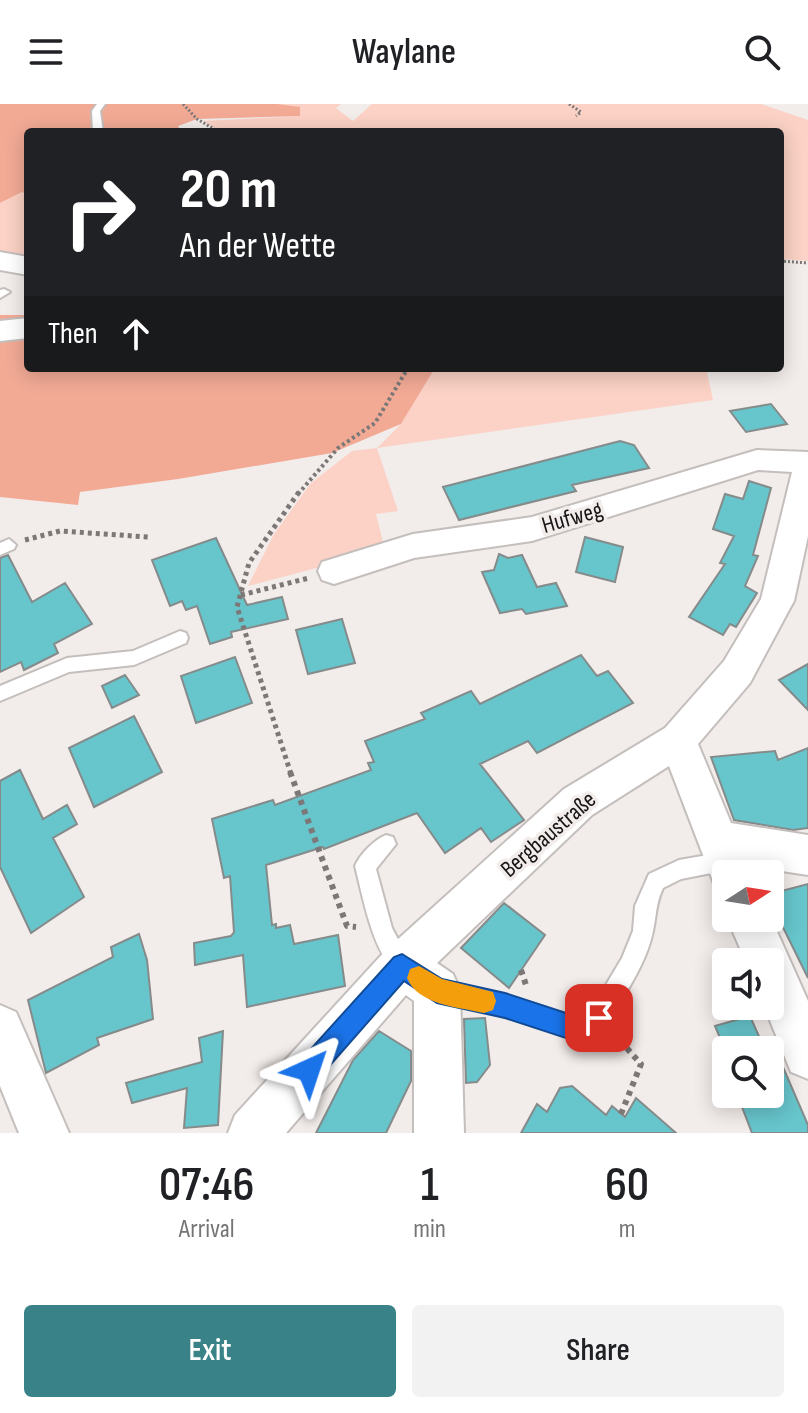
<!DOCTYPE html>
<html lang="en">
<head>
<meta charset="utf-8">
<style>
  :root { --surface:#fff; --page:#f2f2f2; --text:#202124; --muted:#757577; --accent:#398287 }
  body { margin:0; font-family:"Sofia Sans Condensed",sans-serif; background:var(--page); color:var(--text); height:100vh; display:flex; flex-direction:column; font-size:30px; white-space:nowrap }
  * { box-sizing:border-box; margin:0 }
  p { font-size:26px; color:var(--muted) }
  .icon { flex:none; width:44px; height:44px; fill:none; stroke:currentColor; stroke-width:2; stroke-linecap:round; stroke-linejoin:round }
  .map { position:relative; height:1029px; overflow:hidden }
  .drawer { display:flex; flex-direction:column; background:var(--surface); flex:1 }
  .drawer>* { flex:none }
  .top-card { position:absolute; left:24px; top:24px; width:760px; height:244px; border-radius:8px; box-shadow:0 4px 20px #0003; background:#202124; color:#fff; overflow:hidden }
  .needle { width:52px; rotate:78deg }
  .buttons { position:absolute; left:712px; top:756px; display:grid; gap:16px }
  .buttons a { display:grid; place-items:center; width:72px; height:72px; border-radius:8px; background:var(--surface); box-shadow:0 4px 20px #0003; font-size:40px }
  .pin { position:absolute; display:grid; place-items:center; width:68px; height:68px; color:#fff; margin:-34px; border-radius:16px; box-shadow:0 4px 12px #0006 }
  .me { position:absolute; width:88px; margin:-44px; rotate:42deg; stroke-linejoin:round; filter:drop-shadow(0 0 6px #0008) }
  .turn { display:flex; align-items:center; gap:28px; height:168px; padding:0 24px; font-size:36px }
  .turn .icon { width:104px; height:104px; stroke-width:2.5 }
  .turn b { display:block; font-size:56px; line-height:68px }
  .then { display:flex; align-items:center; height:76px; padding:0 24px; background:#0003; gap:16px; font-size:30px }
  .eta { display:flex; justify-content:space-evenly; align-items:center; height:136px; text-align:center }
  .eta b { font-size:48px; font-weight:600; line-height:56px }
  .action { display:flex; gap:16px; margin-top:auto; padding:16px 24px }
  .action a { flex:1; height:92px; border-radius:8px; background:var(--accent); color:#fff; font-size:32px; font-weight:600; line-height:92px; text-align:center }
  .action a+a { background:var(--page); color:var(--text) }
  header { display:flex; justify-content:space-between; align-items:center; height:104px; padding:0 24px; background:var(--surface); font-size:36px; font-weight:600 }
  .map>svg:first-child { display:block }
  .green { fill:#fbd2c5 }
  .forest { fill:#f2aa95 }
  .building { fill:#67c5cc; stroke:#858b8b; stroke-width:2 }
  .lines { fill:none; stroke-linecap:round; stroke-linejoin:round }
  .lane-casing { stroke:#c4bebc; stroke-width:4 }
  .street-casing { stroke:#c4bebc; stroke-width:4 }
  .secondary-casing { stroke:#c4bebc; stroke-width:4 }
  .path-far3 { stroke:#7c7877; stroke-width:3; stroke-dasharray:2 2; stroke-linecap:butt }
  .path-far2 { stroke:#7c7877; stroke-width:4; stroke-dasharray:3 3; stroke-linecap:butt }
  .path-far1 { stroke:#7c7877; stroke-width:5; stroke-dasharray:4 4; stroke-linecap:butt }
  .path { stroke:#7c7877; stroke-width:6; stroke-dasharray:5 5; stroke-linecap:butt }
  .lane { fill:#fff; fill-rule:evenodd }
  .street { fill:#fff; fill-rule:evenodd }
  .secondary { fill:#fff; fill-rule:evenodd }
  .route { fill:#1a73e8; stroke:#114b97; stroke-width:2 }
  .slow { fill:#f59e0b }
  .labels { text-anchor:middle; stroke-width:7; stroke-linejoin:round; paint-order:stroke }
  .street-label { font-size:24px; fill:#171515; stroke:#f2ecea }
</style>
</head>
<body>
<header><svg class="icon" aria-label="menu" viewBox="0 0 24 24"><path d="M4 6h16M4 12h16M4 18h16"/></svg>Waylane<svg class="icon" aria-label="search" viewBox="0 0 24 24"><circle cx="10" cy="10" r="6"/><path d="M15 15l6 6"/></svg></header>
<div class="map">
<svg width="808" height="1029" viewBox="0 0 808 1029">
  <rect width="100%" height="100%" fill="#f2ecea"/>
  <path class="green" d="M277 0H341L336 4 353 17 372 0H761L808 16V157L780 155V28H403L380 25 379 28H221L203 17 300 12 275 2Z
    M22 88 28 91V152L0 150V99Z
    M435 264H706L713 296 377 344 398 407 376 410 385 446 248 482 274 430 311 379 352 347 377 344 401 320Z"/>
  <path class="forest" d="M0 0H277L300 3V12L197 15 178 22 182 28H28V91L22 88 0 99Z
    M0 211H28V264H435L401 320 332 349 178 375 80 388 78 401 0 393Z"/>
  <path class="building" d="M771 300 787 320 746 328 730 307Z
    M620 337 634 341 649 364 572 381 576 387 459 416 443 383Z
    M749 377 771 384 753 451 758 452 745 482 757 489 736 523 730 520 723 531 689 513 725 460 720 459 734 432 713 425 725 390 743 395Z
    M585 433 623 443 615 478 576 468Z
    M216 434 247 501 282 493 288 515 231 528 232 533 210 540 197 502 186 506 182 497 170 502 152 456Z
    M499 450 508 454 522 451 537 483 556 479 567 502 526 510 522 505 500 509 482 468 494 466Z
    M8 451 32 498 65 479 92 520 54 540 58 549 24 566 21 558 0 568V454Z
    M342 515 355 559 308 570 296 526Z
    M581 551 597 572 608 567 633 599 537 649 528 637 480 660 524 716 491 738 481 724 445 749 417 709 324 745 323 743 266 761 272 821 276 820V824L290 821 294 840 338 831 345 882 247 903 243 851 195 861 194 839 231 832 234 828 230 772 224 774 212 715 273 696 275 701 371 666 368 659 374 658 365 637 425 615 421 609 471 587 480 600Z
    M235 553 252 599 196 619 181 572Z
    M808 560V606L779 576Z
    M125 571 139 591 112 604 102 582Z
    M134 612 162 668 94 703 69 644Z
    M808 644V724L793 726 734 716 711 653 775 647 778 656Z
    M20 666 43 715 67 701 77 720 53 734 84 793 31 829 0 763V677Z
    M808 780V874L770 797V790Z
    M504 799 545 831 509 884 461 844Z
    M139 830 147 856 153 915 97 934 99 941 46 969 28 896 113 853 111 843Z
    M750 912 765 946H725L715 922Z
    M485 914 490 961 477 978 466 979 464 915Z
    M223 927 218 1021 184 1024 187 984 132 999 126 979 202 958 199 934Z
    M379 927 411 947V977L386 1029H316L353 956Z
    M770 933 808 1021V1029H752L737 990H770Z
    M572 982 606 1011 612 1002 625 1013 636 994 676 1029H521L537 1000 547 1008 560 984Z"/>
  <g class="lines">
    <defs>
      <path id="lane" d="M97 0H105L100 7 103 28H93L92 7Z
        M4 185 10 188 0 194V186Z
        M9 435 16 441 14 445 0 451V439Z
        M180 527 186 529 188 534 186 539 134 561 69 568 0 597V582L67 554 133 547Z
        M386 731 393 733 396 740 376 765 392 824 410 858 407 865 400 868C374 858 362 788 355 762 360 750 374 736 386 731Z
        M725 748 732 751 735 758 732 765 681 775 663 784C655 802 657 809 653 827 647 857 628 885 612 912L622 926 619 934 611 937 596 926 575 935 505 913 430 895 427 887 430 879 438 876 505 891 575 913 591 906 622 854 633 827 635 802 649 770 679 756Z"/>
      <path id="street" d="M757 346 808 348V432L794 497 789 506 750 579 698 640 731 719 808 731V771L749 762 752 770H726V789L716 785 669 662 592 711 437 859 453 870 460 886 464 1029H414V897L406 891 286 1029H228L235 1011 386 846 564 685 665 624 724 557 761 495 792 368 758 366 532 437 414 454 334 480 322 476 318 467 322 458 413 430 532 413Z
        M770 812 808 897V975L791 968 764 902H770V858H746L727 814Z
        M0 901 16 908 69 1029H19L0 982Z"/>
      <path id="secondary" d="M0 148 28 153V171L0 166Z
        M28 214V234L0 237V217Z"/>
    </defs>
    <use href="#lane" class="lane-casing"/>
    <use href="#street" class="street-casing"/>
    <use href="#secondary" class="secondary-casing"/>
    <path class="path-far3" d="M183 0 197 15 219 28
      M569 0 581 8 576 12
      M780 157 808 159"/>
    <path class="path-far2" d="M298 390 338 344 375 319 408 264"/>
    <path class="path-far1" d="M25 436 60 427 148 433
      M241 491 309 474
      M291 670 237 503 249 459 299 388"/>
    <path class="path" d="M290 668 347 822 356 823
      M521 866 527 884
      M621 1010 641 960 624 941"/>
    <use href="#lane" class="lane"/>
    <use href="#street" class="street"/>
    <use href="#secondary" class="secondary"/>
  </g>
  <path class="route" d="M402 850 442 875 505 889 575 912 599 901 608 905 612 914 608 922 575 937 505 914 437 899 404 877 318 975 309 979 300 975 296 966 300 957 394 853Z"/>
  <path class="slow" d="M419 862 442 875 493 888 496 897 493 906 484 909C458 903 418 901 407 874L410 865Z"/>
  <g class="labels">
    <g class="street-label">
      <text transform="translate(572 413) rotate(-16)" y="8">Hufweg</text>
      <text transform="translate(548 730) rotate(-41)" y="8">Bergbaustraße</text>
    </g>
  </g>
</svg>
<div class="buttons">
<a><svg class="needle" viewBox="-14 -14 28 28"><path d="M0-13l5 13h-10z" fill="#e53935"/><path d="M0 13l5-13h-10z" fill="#757577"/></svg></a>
<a><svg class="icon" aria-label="sound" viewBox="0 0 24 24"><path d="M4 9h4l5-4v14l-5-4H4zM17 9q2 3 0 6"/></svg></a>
<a><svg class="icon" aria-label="search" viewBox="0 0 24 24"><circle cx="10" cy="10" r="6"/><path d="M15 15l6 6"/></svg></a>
</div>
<div class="pin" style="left:599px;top:914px;background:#d93025"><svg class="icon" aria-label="arrive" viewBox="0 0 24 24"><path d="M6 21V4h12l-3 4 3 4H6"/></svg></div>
<svg class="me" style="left:309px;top:966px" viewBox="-20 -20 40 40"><path d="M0-17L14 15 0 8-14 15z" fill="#1a73e8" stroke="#fff" stroke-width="4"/></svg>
<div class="top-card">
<div class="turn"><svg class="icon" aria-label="right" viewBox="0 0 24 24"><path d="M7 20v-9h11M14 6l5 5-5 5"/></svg><div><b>20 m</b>An der Wette</div></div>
<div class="then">Then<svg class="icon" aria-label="ahead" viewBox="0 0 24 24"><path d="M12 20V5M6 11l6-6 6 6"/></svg></div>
</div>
</div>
<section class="drawer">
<div class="eta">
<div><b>07:46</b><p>Arrival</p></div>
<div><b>1</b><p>min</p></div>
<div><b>60</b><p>m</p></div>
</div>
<div class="action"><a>Exit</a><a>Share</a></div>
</section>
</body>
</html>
